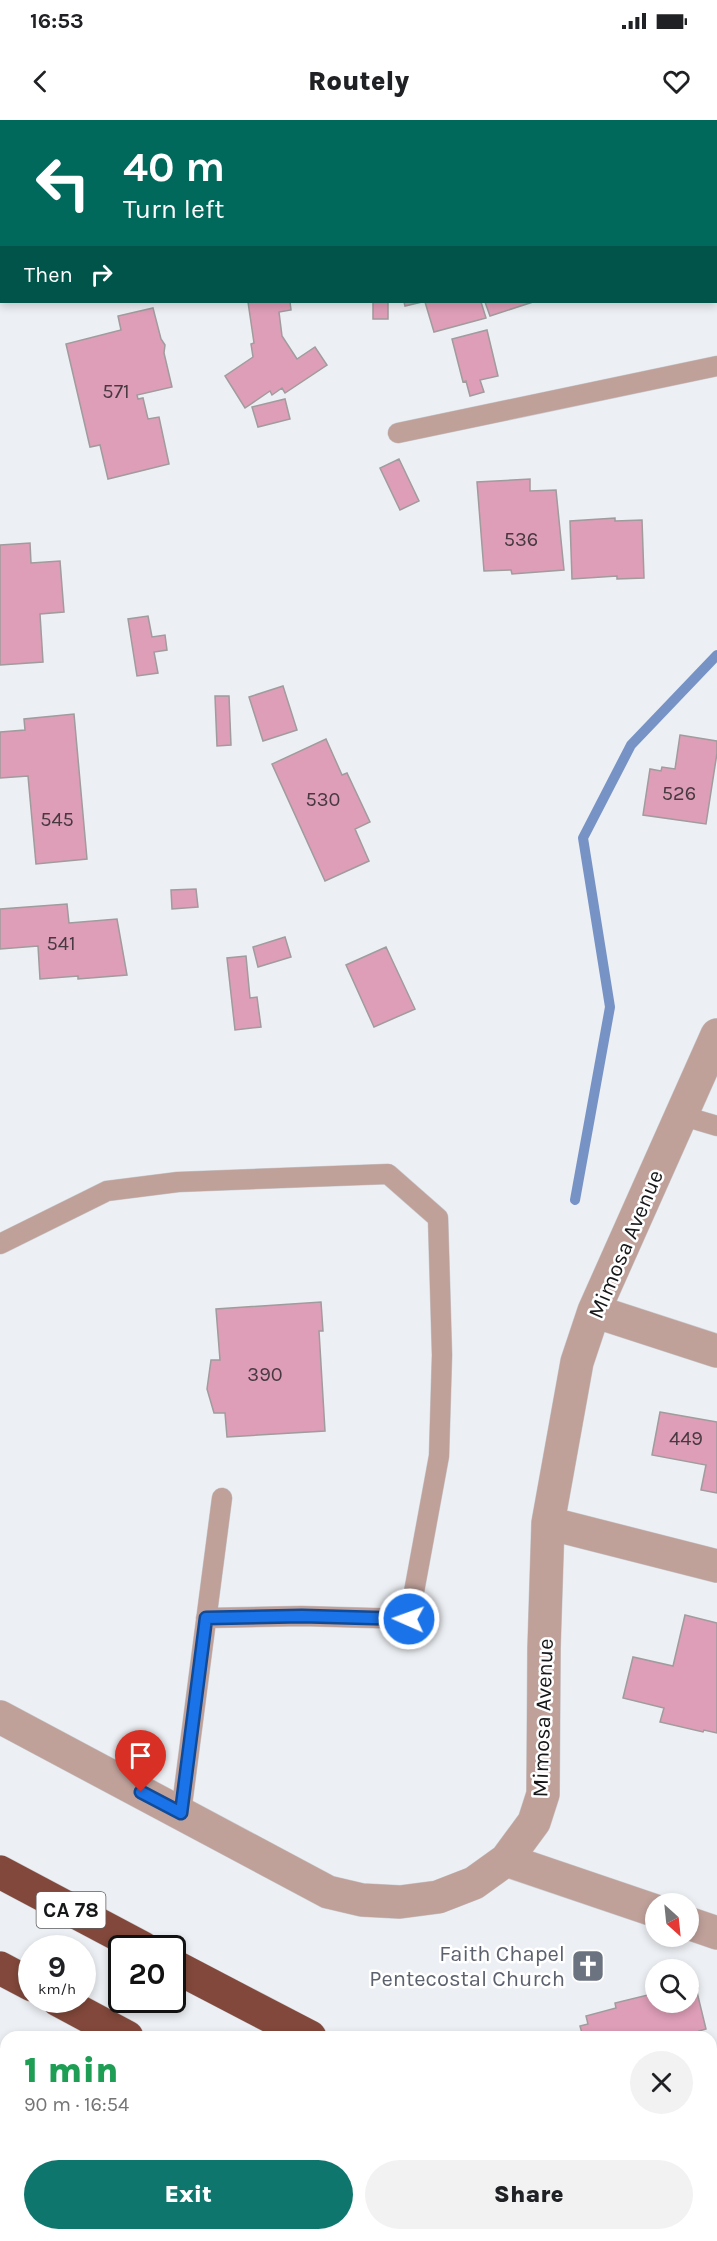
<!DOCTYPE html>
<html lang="en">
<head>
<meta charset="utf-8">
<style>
  :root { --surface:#fff; --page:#f2f2f2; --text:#202124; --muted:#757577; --accent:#0f766e }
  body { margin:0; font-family:Karla,sans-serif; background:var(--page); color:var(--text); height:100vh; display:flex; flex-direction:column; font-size:22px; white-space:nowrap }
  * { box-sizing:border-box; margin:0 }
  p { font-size:20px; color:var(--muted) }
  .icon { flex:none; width:33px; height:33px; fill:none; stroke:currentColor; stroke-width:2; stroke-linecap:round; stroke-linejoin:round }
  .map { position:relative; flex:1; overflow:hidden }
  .side { position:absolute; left:0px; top:1911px; width:717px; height:210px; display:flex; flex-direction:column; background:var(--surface); border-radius:18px 18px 0 0; box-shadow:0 3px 9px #0003 }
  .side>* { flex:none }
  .banner { position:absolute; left:0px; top:0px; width:717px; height:183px; box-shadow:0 3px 9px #0003; background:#00695c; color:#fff; overflow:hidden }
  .needle { width:39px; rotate:153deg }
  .tools { position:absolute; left:645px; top:1773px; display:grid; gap:12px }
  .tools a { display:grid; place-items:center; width:54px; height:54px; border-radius:50%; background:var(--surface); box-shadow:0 3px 9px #0003; font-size:30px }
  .speed { position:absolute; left:18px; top:1815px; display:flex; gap:12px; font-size:30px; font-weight:700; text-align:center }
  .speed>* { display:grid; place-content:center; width:78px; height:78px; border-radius:50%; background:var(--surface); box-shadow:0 3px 9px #0003; line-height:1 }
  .speed small { font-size:15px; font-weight:400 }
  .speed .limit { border:3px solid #111; border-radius:9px; background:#fff; color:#111 }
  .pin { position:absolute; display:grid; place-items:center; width:51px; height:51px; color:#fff; margin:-62px -26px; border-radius:50% 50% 50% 0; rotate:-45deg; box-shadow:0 0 6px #0007 }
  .pin .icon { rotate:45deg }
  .me { position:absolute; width:66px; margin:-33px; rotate:272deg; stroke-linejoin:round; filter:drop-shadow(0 0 4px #0008) }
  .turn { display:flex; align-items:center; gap:21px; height:126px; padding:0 24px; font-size:27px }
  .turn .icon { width:78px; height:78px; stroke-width:2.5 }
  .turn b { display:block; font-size:42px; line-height:51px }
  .then { display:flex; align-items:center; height:57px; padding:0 24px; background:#0003; gap:12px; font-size:22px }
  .round { display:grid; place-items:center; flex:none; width:63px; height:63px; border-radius:32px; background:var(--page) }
  .head { display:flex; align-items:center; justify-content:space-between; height:102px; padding:0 24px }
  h1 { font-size:36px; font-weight:800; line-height:45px; color:#1e9e55 }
  .action { display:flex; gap:12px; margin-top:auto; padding:12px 24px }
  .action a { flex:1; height:69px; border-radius:36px; background:var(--accent); color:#fff; font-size:24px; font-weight:800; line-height:69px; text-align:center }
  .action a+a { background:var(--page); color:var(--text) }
  .status { display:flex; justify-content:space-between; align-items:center; height:42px; padding:0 30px; background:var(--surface); direction:ltr }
  .status svg { height:16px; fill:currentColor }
  header { display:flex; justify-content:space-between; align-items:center; height:78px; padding:0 24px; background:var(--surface); font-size:27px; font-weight:800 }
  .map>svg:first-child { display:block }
  .built { fill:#dde4ee }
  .green { fill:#b8c89d }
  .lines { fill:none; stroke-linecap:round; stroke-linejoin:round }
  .stream { stroke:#7793c6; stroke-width:10 }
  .building { fill:#de9eb7; stroke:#a09b9c; stroke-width:1.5 }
  .service-casing { stroke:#caccd0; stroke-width:21 }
  .minor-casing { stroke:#caccd0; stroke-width:34 }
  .motorway-casing { stroke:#caccd0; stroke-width:34 }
  .service { stroke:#bfa19a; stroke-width:20 }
  .minor { stroke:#bfa19a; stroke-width:33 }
  .motorway { stroke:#82483b; stroke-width:33 }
  .route-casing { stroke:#114b97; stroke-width:15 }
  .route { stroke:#1a73e8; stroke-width:10 }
  .labels { text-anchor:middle; stroke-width:5; stroke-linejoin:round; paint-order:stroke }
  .number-label { font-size:20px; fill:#483940 }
  .shield { fill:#fff; stroke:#5c5d5d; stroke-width:1.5 }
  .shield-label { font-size:21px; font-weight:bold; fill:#161718 }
  .street-label { font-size:22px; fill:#161718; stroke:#fff }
  .worship-label { font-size:22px; fill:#5b616d; stroke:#fff; text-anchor:end }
</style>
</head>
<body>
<div class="status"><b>16:53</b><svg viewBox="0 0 49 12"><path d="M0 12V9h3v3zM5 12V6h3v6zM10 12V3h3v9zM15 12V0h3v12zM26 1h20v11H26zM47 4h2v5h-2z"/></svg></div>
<header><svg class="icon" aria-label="back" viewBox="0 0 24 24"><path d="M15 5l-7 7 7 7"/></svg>Routely<svg class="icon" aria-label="heart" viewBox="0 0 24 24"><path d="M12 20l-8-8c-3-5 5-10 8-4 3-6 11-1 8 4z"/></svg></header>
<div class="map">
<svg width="717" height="2121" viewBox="0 0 717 2121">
  <rect width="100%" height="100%" fill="#eceff3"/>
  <path class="built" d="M0 0H479L2 2 0 105Z"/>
  <path class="green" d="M479 0H717V95L716 2 464 1Z"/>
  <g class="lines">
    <path class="stream" d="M575 1080 610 887 583 718 631 625 717 535"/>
  </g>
  <path class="building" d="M248 182H290L291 190 279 192 282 216 297 239 315 227 327 245 285 273 282 268 272 275 270 271 245 288 225 256 253 237 251 224 254 223Z
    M373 182H388V199H373Z
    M404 182H422L405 186Z
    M425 182H481L486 198 434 212Z
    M485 182H533L490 196Z
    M153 188 161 219 165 225 164 233 172 267 137 275 138 279 143 278 148 299 159 297 169 344 108 359 100 325 90 327 66 224 121 210 118 196Z
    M487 210 498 256 480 260 484 272 470 276 466 261 463 262 452 219Z
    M285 279 290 299 258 307 252 287Z
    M399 339 419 381 400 390 380 348Z
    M530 359V371L556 370 564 450 512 454 511 450 484 451 477 362Z
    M615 398V401L642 400 644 458 617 459V456L572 459 570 401Z
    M30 423 31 443 60 441 64 492 40 494 43 542 0 545V425Z
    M148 496 152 517 165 515 167 530 154 532 158 553 137 556 128 499Z
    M283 566 297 610 263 621 249 577Z
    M215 576H229L231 625 217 626Z
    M74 594 87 739 36 744 28 656 0 658V612L25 610 24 599Z
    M680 615 717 621V633L706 704 643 695 650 649 661 651 662 647 675 649Z
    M326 619 342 655 347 653 370 702 355 709 369 741 325 761 272 644Z
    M196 769 198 787 172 789 171 770Z
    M67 784 69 803 117 799 127 855 78 859V856L40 859 38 826 0 829V789Z
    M285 817 291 837 258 847 253 827Z
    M386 827 415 889 374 907 346 845Z
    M246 836 250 878 257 877 261 907 235 910 227 838Z
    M321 1182 323 1211H319L325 1311 227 1317 225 1293H214L207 1269 211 1240H220L216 1189Z
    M660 1292 717 1302V1373L701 1370 706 1345 652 1335Z
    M685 1495 717 1503V1613L704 1610 703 1612 660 1602 664 1588 623 1578 633 1537 673 1546Z
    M694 1854 698 1868H696L706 1909 699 1911 701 1917H583L580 1906 588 1904 586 1896 616 1888 615 1883 652 1874 650 1865 656 1864V1882H688V1855Z
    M0 2085 6 2089V2115H23L20 2121H16L0 2112Z"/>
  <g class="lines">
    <defs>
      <path id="service" d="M398 313 717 246
        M680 995 717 1006
        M0 1124 107 1071 178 1062 388 1054 438 1098 442 1235 439 1336 409 1499 301 1496 206 1498
        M181 1693 222 1378"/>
      <path id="minor" d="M594 1191 717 1231
        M548 1403 717 1446
        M0 1597 328 1772 362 1780 400 1782 438 1777 474 1763 506 1740 534 1702 543 1674 544 1528 548 1403 577 1242 594 1191 717 915
        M506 1740 656 1791
        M688 1803 717 1813
        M0 2008 6 2011
        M217 2115 229 2121"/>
      <path id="motorway" d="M0 1752 143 1828
        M172 1845 310 1917
        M0 1848 32 1865
        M58 1880 127 1917
        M490 2115 501 2121
        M684 2115 694 2121"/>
    </defs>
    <use href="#service" class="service-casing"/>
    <use href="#minor" class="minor-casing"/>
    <use href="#motorway" class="motorway-casing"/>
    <use href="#service" class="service"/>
    <use href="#minor" class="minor"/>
    <use href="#motorway" class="motorway"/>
  </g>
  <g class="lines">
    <defs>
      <path id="route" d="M141 1672 181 1693 206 1498 302 1496 409 1499"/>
    </defs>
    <use href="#route" class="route-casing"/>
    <use href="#route" class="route"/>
  </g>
  <defs>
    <symbol id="church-square" viewBox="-11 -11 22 22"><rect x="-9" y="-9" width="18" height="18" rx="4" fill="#6b7280" stroke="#fff"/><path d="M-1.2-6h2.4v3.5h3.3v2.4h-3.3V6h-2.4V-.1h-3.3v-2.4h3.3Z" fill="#fff"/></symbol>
  </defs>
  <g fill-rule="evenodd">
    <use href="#church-square" x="569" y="1827" width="38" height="38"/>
  </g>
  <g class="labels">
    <g class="number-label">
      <text x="116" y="278">571</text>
      <text x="521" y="426">536</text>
      <text x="679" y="680">526</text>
      <text x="323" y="686">530</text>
      <text x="57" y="706">545</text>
      <text x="61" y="830">541</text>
      <text x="265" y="1261">390</text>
      <text x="686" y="1325">449</text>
    </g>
    <rect class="shield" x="36.5" y="1772" width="69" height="36" rx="4.5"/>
    <g class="shield-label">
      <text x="71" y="1797">CA 78</text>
    </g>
    <g class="street-label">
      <text transform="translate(625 1124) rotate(-67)" y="8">Mimosa Avenue</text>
      <text transform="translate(542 1598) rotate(-88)" y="8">Mimosa Avenue</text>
    </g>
    <g class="worship-label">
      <text x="565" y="1841">Faith Chapel<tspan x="565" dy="25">Pentecostal Church</tspan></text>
    </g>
  </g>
</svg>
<div class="tools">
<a><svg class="needle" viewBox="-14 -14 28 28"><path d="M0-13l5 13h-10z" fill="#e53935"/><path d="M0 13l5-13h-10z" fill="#757577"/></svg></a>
<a><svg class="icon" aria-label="search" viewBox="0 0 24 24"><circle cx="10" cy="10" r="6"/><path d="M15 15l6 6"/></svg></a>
</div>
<div class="speed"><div>9<small>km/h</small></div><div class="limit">20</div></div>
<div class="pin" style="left:141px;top:1672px;background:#d93025"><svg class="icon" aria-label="arrive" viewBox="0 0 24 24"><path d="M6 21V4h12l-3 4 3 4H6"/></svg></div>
<svg class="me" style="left:409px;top:1499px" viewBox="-20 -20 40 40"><circle r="17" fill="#1a73e8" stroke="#fff" stroke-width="3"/><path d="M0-11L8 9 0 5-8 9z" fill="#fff"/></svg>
<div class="banner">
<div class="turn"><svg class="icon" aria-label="left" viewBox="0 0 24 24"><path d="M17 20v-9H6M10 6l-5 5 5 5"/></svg><div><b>40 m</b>Turn left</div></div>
<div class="then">Then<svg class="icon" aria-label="right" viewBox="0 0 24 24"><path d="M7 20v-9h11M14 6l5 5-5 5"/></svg></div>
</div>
<section class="side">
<div class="head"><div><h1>1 min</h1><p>90 m · 16:54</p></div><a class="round"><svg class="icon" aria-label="close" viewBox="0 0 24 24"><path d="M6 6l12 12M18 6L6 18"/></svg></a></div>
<div class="action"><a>Exit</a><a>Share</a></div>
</section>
</div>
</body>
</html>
